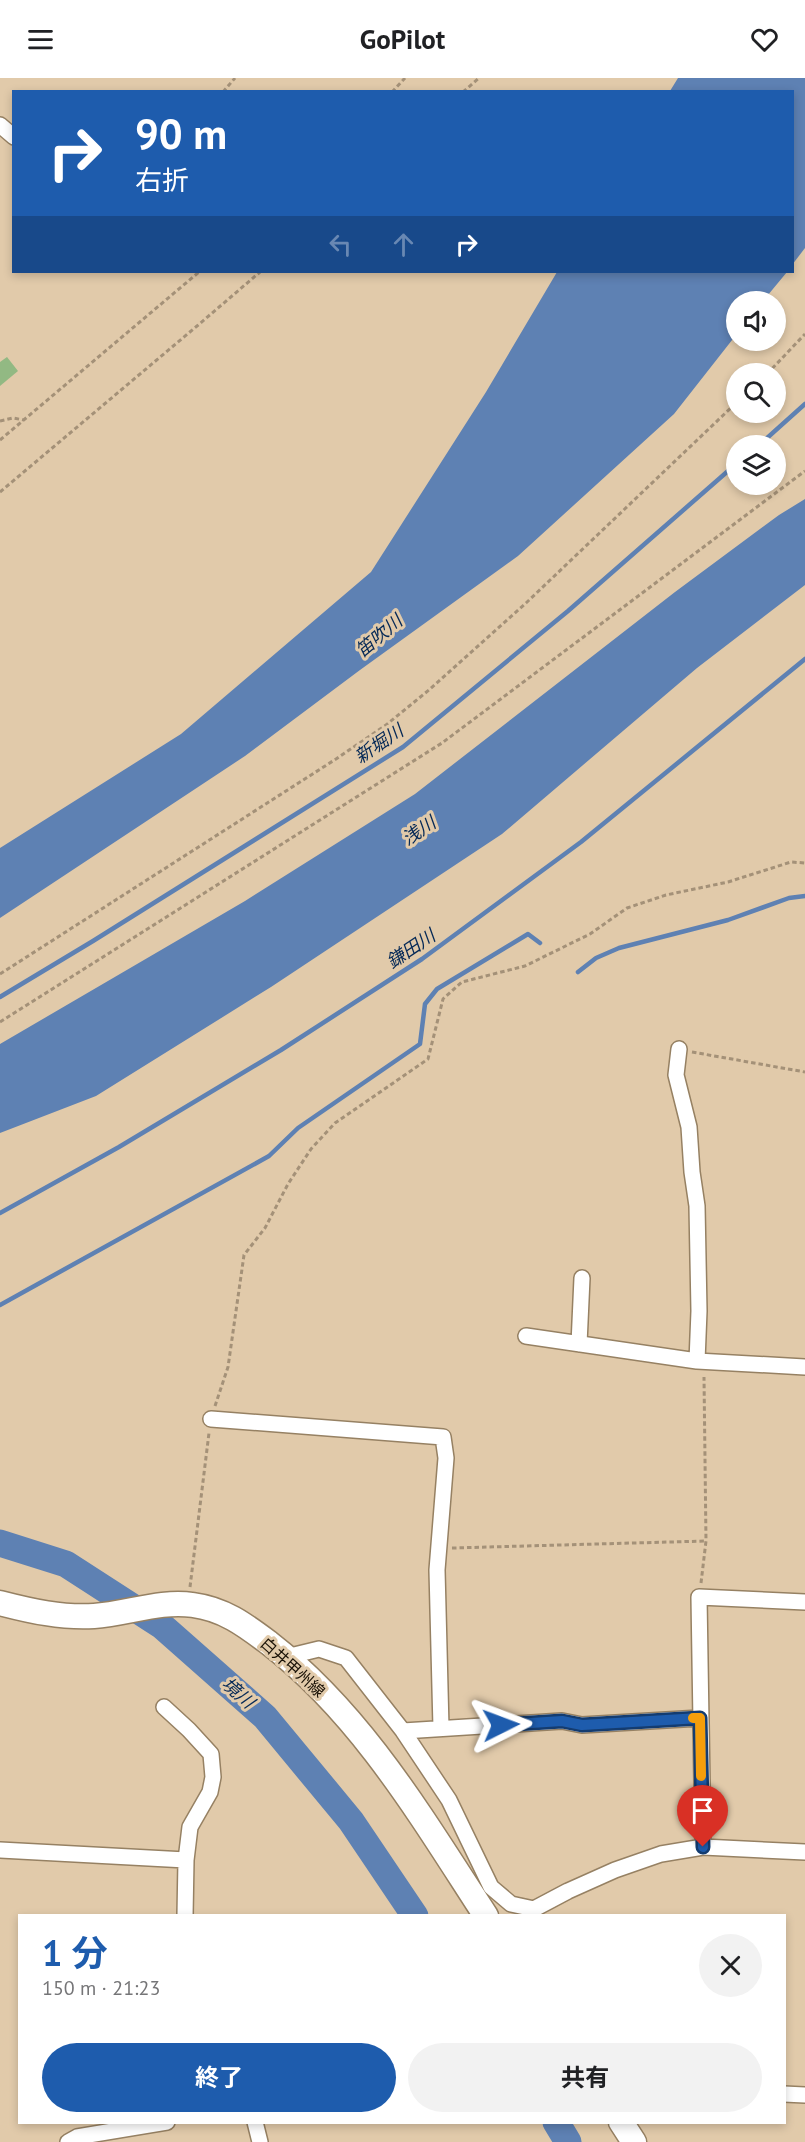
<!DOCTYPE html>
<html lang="ja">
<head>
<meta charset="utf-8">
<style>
  :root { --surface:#fff; --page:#f2f2f2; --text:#202124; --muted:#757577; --accent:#1e5cad }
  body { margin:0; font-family:"PT Sans","Noto Sans JP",sans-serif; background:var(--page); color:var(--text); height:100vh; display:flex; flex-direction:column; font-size:22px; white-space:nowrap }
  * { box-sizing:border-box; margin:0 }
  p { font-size:20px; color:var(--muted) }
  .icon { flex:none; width:33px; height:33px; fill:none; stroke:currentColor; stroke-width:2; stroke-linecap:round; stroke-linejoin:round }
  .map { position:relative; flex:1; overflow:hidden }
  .drawer { position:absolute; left:18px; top:1836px; width:768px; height:210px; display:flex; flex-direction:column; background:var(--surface); border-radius:0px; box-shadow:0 3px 9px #0003 }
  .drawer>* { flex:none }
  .top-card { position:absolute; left:12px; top:12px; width:782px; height:183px; border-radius:0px; box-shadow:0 3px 9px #0003; background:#1e5cad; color:#fff; overflow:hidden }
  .fabs { position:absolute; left:726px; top:213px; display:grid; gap:12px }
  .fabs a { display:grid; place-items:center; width:60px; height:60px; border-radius:50%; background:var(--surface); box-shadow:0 3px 9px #0003; font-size:30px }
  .pin { position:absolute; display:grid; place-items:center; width:51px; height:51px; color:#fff; margin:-62px -26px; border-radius:50% 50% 50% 0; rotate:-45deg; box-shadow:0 0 6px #0007 }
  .pin .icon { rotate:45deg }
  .me { position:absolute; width:66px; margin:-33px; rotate:87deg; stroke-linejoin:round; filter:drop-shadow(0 0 4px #0008) }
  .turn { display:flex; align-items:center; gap:21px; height:126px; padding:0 24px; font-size:27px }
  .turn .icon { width:78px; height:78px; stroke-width:2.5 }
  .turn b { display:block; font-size:42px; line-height:51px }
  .lanes { display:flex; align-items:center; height:57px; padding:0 24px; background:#0003; justify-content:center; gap:30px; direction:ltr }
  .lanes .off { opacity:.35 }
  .round { display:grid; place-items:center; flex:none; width:63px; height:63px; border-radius:32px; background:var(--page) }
  .summary { display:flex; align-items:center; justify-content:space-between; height:102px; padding:0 24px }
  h1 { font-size:36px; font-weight:700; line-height:45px; color:var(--accent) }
  .cta { display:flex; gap:12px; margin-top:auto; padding:12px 24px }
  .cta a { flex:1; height:69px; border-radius:36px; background:var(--accent); color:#fff; font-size:24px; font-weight:700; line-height:69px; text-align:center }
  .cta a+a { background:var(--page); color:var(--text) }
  header { display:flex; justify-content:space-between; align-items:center; height:78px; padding:0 24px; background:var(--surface); font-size:27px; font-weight:700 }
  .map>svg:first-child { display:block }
  .water { fill:#5e81b3 }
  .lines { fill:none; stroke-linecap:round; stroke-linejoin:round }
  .stream { stroke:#5e81b3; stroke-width:4.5 }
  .river { stroke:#5e81b3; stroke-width:27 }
  .building { fill:#92b983 }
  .street-casing { stroke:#968163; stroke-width:18 }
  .primary-casing { stroke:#968163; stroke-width:27 }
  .path { stroke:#a49178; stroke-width:3; stroke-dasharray:4.5 3; stroke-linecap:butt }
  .street { stroke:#fff; stroke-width:15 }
  .primary { stroke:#fff; stroke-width:24 }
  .route-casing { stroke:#143c70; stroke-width:15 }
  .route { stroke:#1e5cad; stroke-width:10 }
  .slow { stroke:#f59e0b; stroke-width:10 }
  .labels { text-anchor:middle; stroke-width:6; stroke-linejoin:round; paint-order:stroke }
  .street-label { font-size:16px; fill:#191106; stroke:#e1caaa }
  .water-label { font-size:18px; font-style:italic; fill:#042856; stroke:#e1caaa }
</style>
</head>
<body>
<header><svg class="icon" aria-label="menu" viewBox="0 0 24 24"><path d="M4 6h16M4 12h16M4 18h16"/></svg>GoPilot<svg class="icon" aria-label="heart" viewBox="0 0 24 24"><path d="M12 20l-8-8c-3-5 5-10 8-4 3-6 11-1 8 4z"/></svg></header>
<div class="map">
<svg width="805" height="2064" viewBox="0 0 805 2064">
  <rect width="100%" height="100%" fill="#e1caaa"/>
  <path class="water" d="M678 0H805V170L792 187V14L670 13Z
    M557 194H787L763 223 736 224V257L674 336 518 478 360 592 245 678 0 840V770L181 656 371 494 486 314Z
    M805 421V507L697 590 502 756 271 909 96 1018 0 1055V966L245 823 415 716 675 514 779 437Z"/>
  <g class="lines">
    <path class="stream" d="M758 368 805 326
      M578 894 596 880 619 870 728 842 789 820 805 818
      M0 919 93 863 403 669 568 533 736 386
      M0 1135 119 1069 281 972 422 881 581 764 805 581
      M0 1227 269 1078 298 1050 420 966 425 926 437 911 528 856 540 865"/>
    <path class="river" d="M0 1465 66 1486 162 1548 265 1639 351 1743 415 1838
      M556 2044 568 2064"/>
  </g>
  <path class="building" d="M7 279 18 293 0 308V284Z"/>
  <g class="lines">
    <defs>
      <path id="street" d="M0 47 14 59
        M679 971 676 997 689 1049 692 1094 697 1128 699 1233 697 1283
        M526 1258 697 1283 805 1289
        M579 1266 582 1200
        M211 1341 443 1359 446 1380 437 1492 441 1650
        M286 1579 319 1571 346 1580 403 1653 449 1722 491 1809 511 1826 534 1831 568 1813 615 1792 661 1776 703 1769 805 1774
        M164 1629 189 1652 211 1676 213 1699 210 1714 190 1749 186 1782 185 1838
        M403 1653 562 1643 582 1647 700 1640
        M703 1769 699 1519 805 1524
        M0 1772 186 1782
        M784 2016 805 2017
        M255 2044 260 2064
        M68 2064 77 2059 167 2044"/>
      <path id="primary" d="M0 1525C31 1533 62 1540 94 1538 127 1536 160 1522 193 1527 224 1531 245 1547 269 1565 362 1637 422 1740 486 1838
        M621 2044 634 2064"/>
    </defs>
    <use href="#street" class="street-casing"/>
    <use href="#primary" class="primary-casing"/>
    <path class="path" d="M223 14 235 0
      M392 14 405 0
      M463 14 479 0
      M767 296 805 256
      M0 343 13 340 24 342
      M0 362 199 194
      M0 414 197 248 260 194
      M0 896 336 681 386 647 429 612 526 525 736 325
      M0 944 442 665 805 393
      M692 974 805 994
      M215 1328 228 1289 244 1177 265 1150 288 1106 311 1071 335 1045 428 981 443 921 462 904 525 888 590 856 627 830 666 817 728 804 791 784 805 785
      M452 1470 706 1463
      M701 1505 706 1463 704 1299
      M190 1509 209 1355"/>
    <use href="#street" class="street"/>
    <use href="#primary" class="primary"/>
  </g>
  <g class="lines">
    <defs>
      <path id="route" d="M501 1647 562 1643 582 1647 700 1640 703 1769"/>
    </defs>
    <use href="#route" class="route-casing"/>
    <use href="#route" class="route"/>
    <path class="slow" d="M693 1640H700L701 1698"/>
  </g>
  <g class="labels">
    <g class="street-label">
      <text transform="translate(293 1589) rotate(42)" y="6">白井甲州線</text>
    </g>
    <g class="water-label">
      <text transform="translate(379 558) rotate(-40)" y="6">笛吹川</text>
      <text transform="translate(379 666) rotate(-34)" y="6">新堀川</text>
      <text transform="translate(419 753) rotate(-34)" y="6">浅川</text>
      <text transform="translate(411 871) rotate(-34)" y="6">鎌田川</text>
      <text transform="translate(238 1615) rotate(41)" y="6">境川</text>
    </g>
  </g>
</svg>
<div class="fabs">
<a><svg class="icon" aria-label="sound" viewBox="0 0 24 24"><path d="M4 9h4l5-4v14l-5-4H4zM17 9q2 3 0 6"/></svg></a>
<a><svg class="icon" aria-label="search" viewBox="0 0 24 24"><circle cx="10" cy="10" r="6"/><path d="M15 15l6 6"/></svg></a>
<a><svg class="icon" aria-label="layers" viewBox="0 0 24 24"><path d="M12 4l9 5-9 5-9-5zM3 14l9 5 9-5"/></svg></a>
</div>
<div class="pin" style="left:703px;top:1769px;background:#d93025"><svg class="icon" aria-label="arrive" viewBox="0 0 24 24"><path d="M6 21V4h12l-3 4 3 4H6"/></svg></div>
<svg class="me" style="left:501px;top:1647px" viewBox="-20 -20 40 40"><path d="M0-17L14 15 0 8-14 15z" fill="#1e5cad" stroke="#fff" stroke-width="4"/></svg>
<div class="top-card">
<div class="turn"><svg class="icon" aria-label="right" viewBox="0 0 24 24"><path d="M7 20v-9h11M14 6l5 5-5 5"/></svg><div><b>90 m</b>右折</div></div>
<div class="lanes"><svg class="icon off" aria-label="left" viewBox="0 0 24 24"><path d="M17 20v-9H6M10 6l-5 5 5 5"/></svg><svg class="icon off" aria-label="ahead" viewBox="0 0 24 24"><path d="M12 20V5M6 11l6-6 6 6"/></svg><svg class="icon" aria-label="right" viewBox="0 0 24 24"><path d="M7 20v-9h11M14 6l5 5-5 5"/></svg></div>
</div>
<section class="drawer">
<div class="summary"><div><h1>1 分</h1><p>150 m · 21:23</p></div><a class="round"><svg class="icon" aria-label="close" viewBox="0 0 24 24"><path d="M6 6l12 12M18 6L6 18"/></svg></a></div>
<div class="cta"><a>終了</a><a>共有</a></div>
</section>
</div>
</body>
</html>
